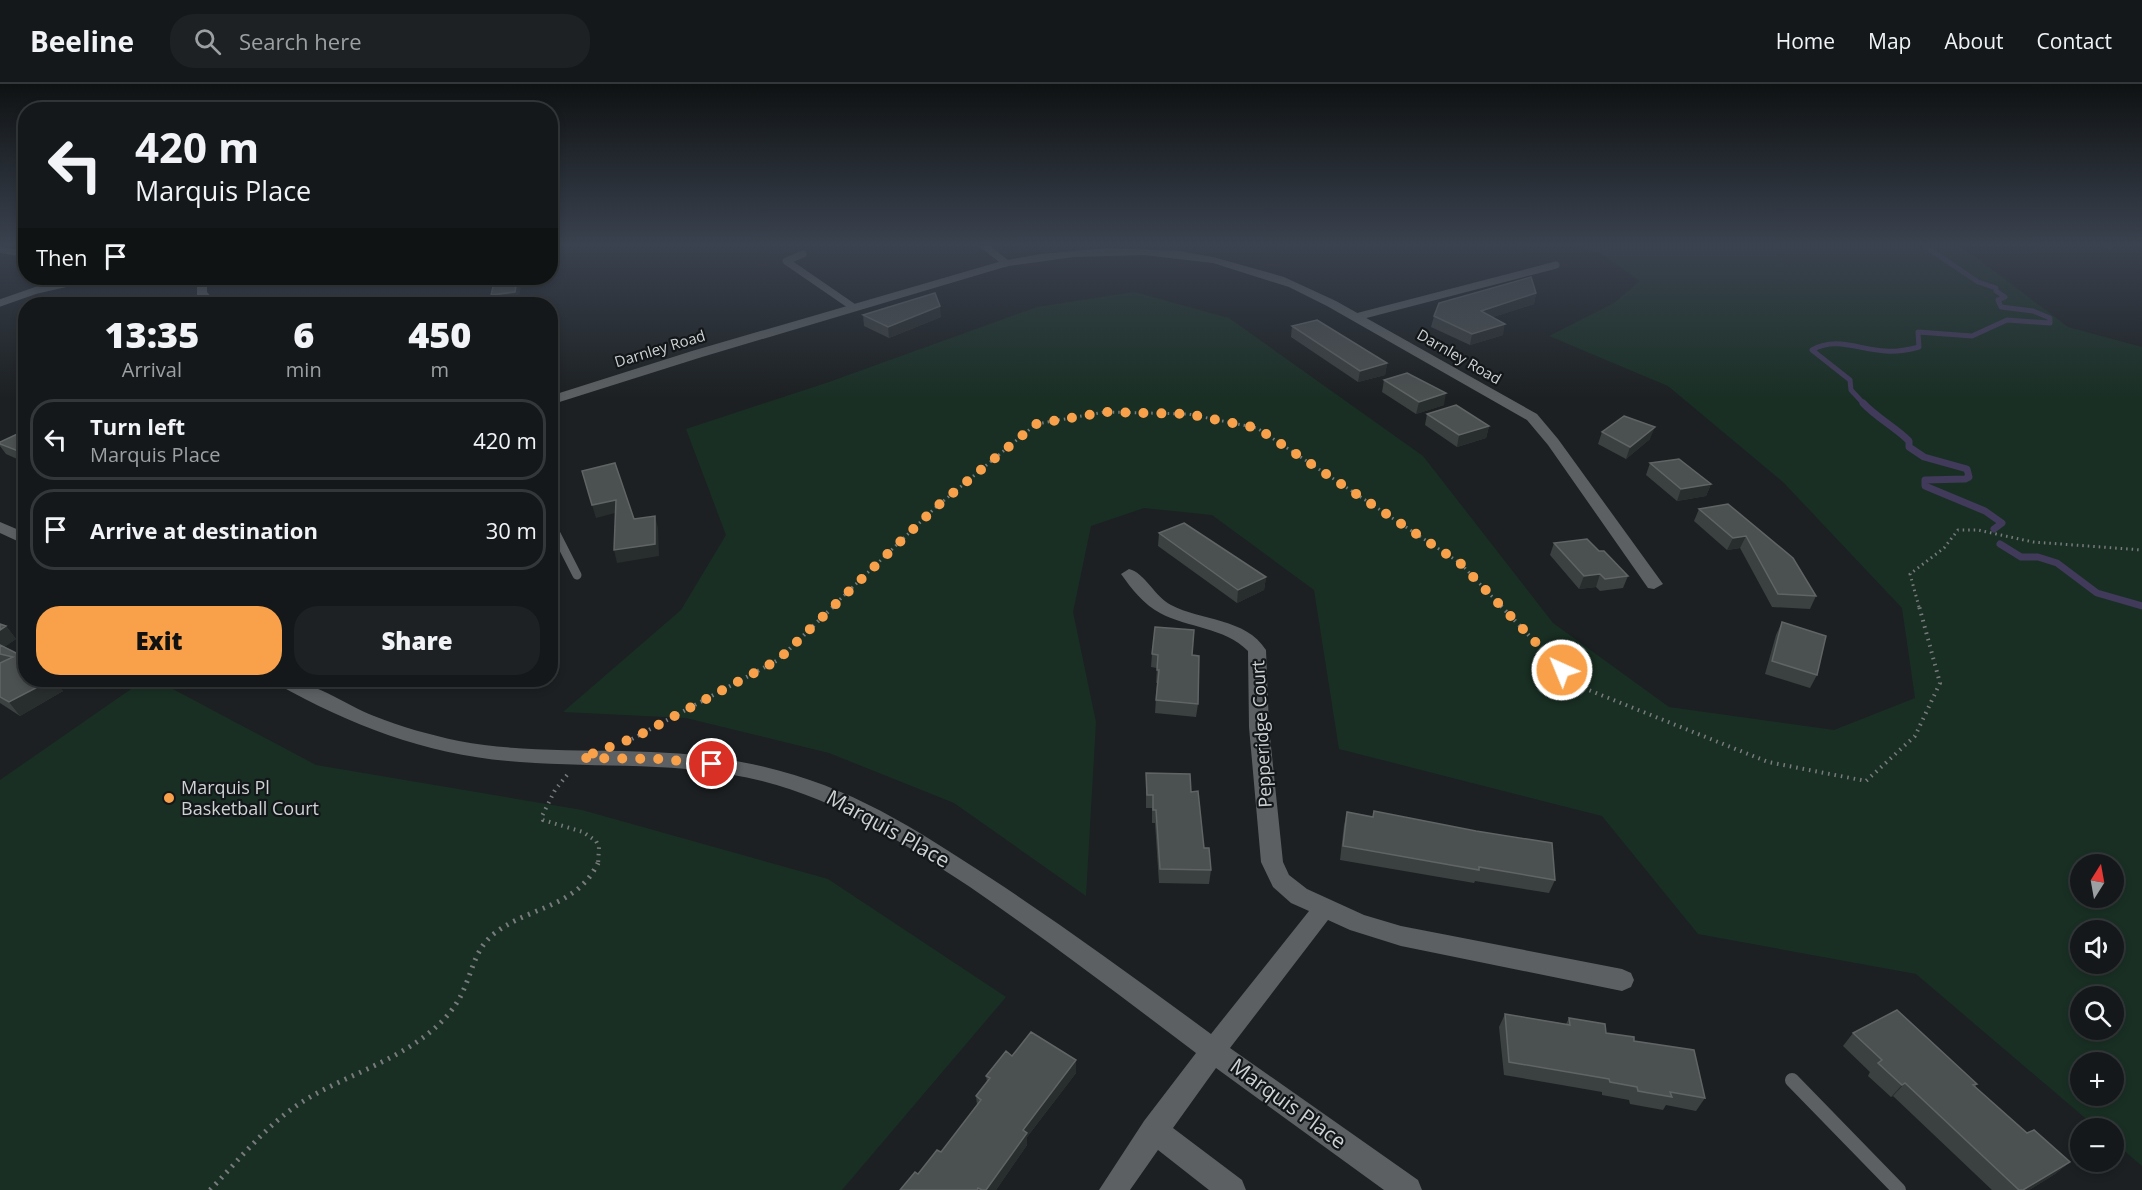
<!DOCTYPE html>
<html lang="en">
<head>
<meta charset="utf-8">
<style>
  :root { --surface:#15181a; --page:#1e2123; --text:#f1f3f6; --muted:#9da0a2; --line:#343739; --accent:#f8a14a }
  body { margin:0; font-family:"Open Sans",sans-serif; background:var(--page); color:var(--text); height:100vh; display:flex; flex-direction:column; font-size:22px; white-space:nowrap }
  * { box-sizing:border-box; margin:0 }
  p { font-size:20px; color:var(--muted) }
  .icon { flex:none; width:33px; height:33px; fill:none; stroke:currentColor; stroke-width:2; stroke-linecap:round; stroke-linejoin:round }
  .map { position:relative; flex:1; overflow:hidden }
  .details { position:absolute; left:18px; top:213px; width:540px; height:390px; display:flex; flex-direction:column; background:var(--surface); border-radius:24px; box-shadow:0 3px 9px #0003,0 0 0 2px var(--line) }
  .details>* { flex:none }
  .guide { position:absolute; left:18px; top:18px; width:540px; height:183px; border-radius:24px; box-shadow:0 3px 9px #0003,0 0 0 2px var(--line); background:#15181a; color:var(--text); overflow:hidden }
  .needle { width:39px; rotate:11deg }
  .controls { position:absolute; left:2070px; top:770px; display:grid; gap:12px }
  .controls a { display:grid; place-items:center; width:54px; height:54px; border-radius:50%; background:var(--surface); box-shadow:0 3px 9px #0003,0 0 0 2px var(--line); font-size:30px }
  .pin { position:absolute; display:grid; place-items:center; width:51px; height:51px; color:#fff; margin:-26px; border:3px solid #fff; border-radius:50%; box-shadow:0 2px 6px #0007 }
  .me { position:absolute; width:66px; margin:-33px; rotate:316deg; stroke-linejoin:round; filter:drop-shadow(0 0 4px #0008) }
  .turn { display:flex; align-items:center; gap:21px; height:126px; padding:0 18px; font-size:27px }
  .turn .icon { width:78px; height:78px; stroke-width:2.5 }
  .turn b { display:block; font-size:42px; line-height:51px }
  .then { display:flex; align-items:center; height:57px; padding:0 18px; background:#0003; gap:12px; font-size:22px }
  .eta { display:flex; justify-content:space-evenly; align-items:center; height:102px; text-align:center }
  .eta b { font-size:36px; font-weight:800; line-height:42px }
  .button { display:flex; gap:12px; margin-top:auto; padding:12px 18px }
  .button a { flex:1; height:69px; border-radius:24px; background:var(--accent); color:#111; font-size:24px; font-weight:800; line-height:69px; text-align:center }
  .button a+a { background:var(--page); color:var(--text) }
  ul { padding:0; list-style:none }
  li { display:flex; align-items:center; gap:18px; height:81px; margin:0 12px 9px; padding:0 6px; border:3px solid var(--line); border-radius:24px }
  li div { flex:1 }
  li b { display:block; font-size:22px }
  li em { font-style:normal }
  header { display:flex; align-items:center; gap:36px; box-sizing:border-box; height:84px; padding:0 30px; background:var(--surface); border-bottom:2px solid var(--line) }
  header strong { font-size:28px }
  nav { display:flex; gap:33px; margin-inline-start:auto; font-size:21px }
  .search { width:420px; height:54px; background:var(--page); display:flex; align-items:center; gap:15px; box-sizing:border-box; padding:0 21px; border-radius:24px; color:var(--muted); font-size:22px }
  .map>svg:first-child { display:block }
  .green { fill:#192f24; fill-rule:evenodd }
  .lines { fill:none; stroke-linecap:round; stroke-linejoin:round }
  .stream-far1 { stroke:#413a5a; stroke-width:5 }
  .stream { stroke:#413a5a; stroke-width:7 }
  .path-far2 { stroke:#787b7d; stroke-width:3; stroke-dasharray:1.5 4; stroke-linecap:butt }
  .path-far1 { stroke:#787b7d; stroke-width:4; stroke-dasharray:1.5 5; stroke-linecap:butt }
  .path { stroke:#787b7d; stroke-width:5; stroke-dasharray:2 6; stroke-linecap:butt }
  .lane-far2 { stroke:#5c6062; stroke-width:7 }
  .lane-far1 { stroke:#5c6062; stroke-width:9 }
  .lane { stroke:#5c6062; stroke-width:14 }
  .street { fill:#5c6062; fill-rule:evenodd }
  .wall { fill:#3b4040 }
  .shaded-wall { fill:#282d2d }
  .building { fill:#4b5050; stroke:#606464; stroke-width:1.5 }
  .route { stroke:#f8a14a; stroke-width:10; stroke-dasharray:0 18 }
  .poi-dot { fill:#f8a14a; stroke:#131719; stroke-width:2 }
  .labels { text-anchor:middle; stroke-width:4.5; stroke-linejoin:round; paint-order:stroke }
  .far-street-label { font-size:15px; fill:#cfd2d3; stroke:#131719 }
  .street-label { font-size:18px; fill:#cfd2d3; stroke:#131719 }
  .poi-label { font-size:18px; fill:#cfd2d3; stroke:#131719; text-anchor:start }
  .near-street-label { font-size:21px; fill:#cfd2d3; stroke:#131719 }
</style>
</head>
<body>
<header>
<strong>Beeline</strong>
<div class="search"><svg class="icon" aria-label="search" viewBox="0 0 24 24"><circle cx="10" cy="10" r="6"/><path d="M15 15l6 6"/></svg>Search here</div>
<nav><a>Home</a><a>Map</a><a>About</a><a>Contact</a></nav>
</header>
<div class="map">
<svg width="2142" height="1106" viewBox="0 0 2142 1106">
  <rect width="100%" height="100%" fill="#1c2022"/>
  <path class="green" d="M1569 160H1955L1977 174 2068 243 2142 263V1082L2114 1058V1044H2097L1916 890 1698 850 1602 732 1339 665 1314 506 1212 431 1144 424 1091 442 1073 528 1096 638 1086 812 954 719 829 669 686 634 563 628 681 526 726 451 686 345 829 298 1037 223 1134 208 1229 234 1423 372 1553 539 1669 623 1834 646 1915 614 1902 524 1783 398 1668 302 1549 252 1614 219 1640 197 1602 170ZM2080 780H2114V813H2080ZM2080 846H2114V879H2080ZM2080 912H2114V945H2080ZM2080 978H2114V1011H2080Z
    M144 596H156L316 681 582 726 828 795 1006 913 842 1106H0V696Z"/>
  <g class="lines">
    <path class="stream-far1" d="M1865 321 1851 306 1850 296 1812 266C1836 252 1860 266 1886 267 1897 268 1908 266 1919 263L1918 248 1972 252 2007 236 2050 239V234L2033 227 2001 223 1998 216 2005 213 1996 207V204L1978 198 1922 160"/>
    <path class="stream" d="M1863 319C1877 334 1895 343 1909 357V363L1924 373 1967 385 1969 393 1965 395 1925 396V402L1985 427 2002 439 1994 445
      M2000 460 2021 473H2038L2057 479 2097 509 2142 522"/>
    <path class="path-far2" d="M832 523 935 424 1036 340 1105 328 1188 330 1257 344 1460 479 1502 523
      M1919 523 1910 490 1944 464 1958 446H1978L2033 458 2142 466"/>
    <path class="path-far1" d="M1501 522 1576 601 1768 678 1866 697 1915 652 1940 599 1919 522
      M632 655 778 576 834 522
      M567 691 555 706 542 732 543 736 583 748 596 757 599 763 598 781"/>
    <path class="path" d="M210 1106C239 1076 266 1041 302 1018 345 991 397 978 436 943 447 933 457 921 463 907 473 886 475 864 495 849 530 822 576 824 598 779"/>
    <path class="lane-far2" d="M982 160 1006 179
      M803 170 786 177 853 223
      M0 219 37 206 90 194
      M1356 233 1556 181"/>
    <path class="lane-far1" d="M550 438 577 491"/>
    <path class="lane" d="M1792 996 1899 1106"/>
    <path class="street" d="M0 163 26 167V173L0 169Z
      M1109 164 1179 167 1213 173 1284 193 1336 217 1537 330 1558 355 1663 500 1654 505 1648 504 1548 361 1527 336 1327 222 1289 203 1213 179 1144 171 1074 173 1008 182 702 273 550 321V312L692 267 1002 177 1040 170Z
      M197 194H207V208L217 220H205L197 211Z
      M0 438 26 449V461L0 449Z
      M1129 485C1145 489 1155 513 1171 521 1201 537 1246 534 1266 566L1269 643 1283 778 1289 791 1307 805 1364 831 1401 842 1622 885 1631 889 1634 896 1631 903 1622 907 1401 862 1350 846 1328 836 1230 964 1418 1096 1422 1106H1384L1216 984 1173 1044 1242 1096 1246 1106H1209L1158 1066 1130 1106H1099L1144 1037 1196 969C1122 913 1047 856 970 803 903 759 841 717 762 697 678 676 593 685 508 677 425 670 350 641 277 600L275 596C309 593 343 620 374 632 402 643 430 651 459 657 550 674 645 659 736 677 841 696 904 738 992 795 1067 844 1139 897 1211 950L1309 827 1291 819 1273 803 1261 778 1249 643 1248 567C1224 543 1188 544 1160 529 1144 521 1131 504 1121 490Z"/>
  </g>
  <path class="wall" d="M2101 160H2114L2110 167Z
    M1536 209 1534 220 1493 233 1503 251 1470 261 1431 243 1434 232Z
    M863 231 941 233 889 254 864 242Z
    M1292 242 1387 279 1385 291 1358 298 1291 253Z
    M1384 296 1444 321 1416 330 1382 308Z
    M1427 330 1489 342 1486 354 1457 363 1425 341Z
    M26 346V379L6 370 0 362V358Z
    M1602 348 1650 355 1626 375 1598 360Z
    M1650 379 1711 400 1706 412 1677 417 1646 391Z
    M1728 420 1816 512 1810 525 1772 523 1740 464 1727 466 1694 437 1699 425Z
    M1159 449 1266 493 1264 506 1237 519 1158 462Z
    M1554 459 1599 467 1628 492 1623 504 1600 507 1596 503 1579 505 1550 471Z
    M1782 538 1817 591 1810 604 1765 590 1776 551Z
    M0 540 6 542 16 555 4 563 18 570 22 576 63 607 20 632 0 619Z
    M1152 570 1192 571 1198 620 1196 633 1155 629 1157 599H1156L1157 584 1151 583Z
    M1146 689 1191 708 1204 764 1211 786 1209 800 1159 799 1155 739H1152V724H1146Z
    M1374 727 1555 796 1549 809 1475 797 1474 799 1340 776 1344 741 1347 728 1373 733Z
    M1505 930 1566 940 1569 934 1606 949 1634 957 1705 1014 1696 1027 1666 1021 1663 1026 1630 1020 1629 1016 1602 1011V1008L1504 991 1499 943Z
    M1853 949 1977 1000 1975 1003 2027 1049 2070 1078 2055 1090 2029 1106H1992L1893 1012 1891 1013 1868 992 1870 988 1843 962Z
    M1012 972 1076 976V989L1027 1053V1061L996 1106H900L941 1068 977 1021 976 1012 987 998 986 992Z"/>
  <path class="shaded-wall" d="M517 194H520L522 197 518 219 494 220 491 211Z
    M1536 209 1534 220 1478 238 1481 227Z
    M940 222 941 233 889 254 888 243Z
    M1505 240 1503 251 1470 261 1472 250Z
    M1387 279 1385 291 1358 298 1360 287Z
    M1446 309 1444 321 1416 330 1419 318Z
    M1489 342 1486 354 1457 363 1459 351Z
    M1655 343 1650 355 1626 375 1630 363Z
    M1711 400 1706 412 1677 417 1681 405Z
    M616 416 619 428 596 434 592 421Z
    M655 432 658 444 659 472 617 479 614 466Z
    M1746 452 1740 464 1727 466 1733 454Z
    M1600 490 1596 503 1579 505 1584 492Z
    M1266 493 1264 506 1237 519 1238 506Z
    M550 527 553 534 550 536Z
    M6 542 16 555 0 566V546Z
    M51 596H54L63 607 20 632 9 618Z
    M1076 976V989L1027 1053V1061L996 1106H986L1023 1046Z
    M1905 999 1893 1012 1891 1013 1902 1001Z
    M2070 1078 2055 1090 2029 1106H2023Z"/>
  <path class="building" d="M1531 193 1536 209 1481 227 1505 240 1472 250 1434 232 1439 219Z
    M495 194H517L515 208 491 211Z
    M935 209 940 222 888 243 863 231Z
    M1317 236 1387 279 1360 287 1292 242Z
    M1407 289 1446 309 1419 318 1384 296Z
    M1456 321 1489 342 1459 351 1427 330Z
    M1624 332 1655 343 1630 363 1602 348Z
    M26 346V370L0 360V358Z
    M1679 375 1711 400 1681 405 1650 379Z
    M615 379 634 435 655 432V460L614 466 616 416 592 421 582 387Z
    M1728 420 1793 474 1816 512 1778 510 1746 452 1733 454 1699 425Z
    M1184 439 1266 493 1238 506 1159 449Z
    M1587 455 1599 467H1604L1628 492 1605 495 1600 490 1584 492 1554 459Z
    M1782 538 1826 552 1817 591 1772 577Z
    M0 540 6 542 0 546Z
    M1155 543 1194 546 1192 571 1199 572 1198 620 1156 616 1159 586H1157L1158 571 1152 570Z
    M0 561 18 570 17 573 26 578V596H51L9 618 0 613V579L13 573 0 570Z
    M1146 689 1190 690 1191 708 1198 707 1204 764H1209L1211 786 1160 785 1156 726H1153V711H1147Z
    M1374 727 1476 747 1552 759 1555 796 1479 783V786L1343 762 1347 728 1373 733Z
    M1897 926 1977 1000 1973 1001 2027 1049 2034 1046 2070 1078 2023 1106H2019L1905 999 1902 1001 1878 979 1882 976 1853 949Z
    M1505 930 1570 941 1569 934 1605 940 1606 949 1634 953V957L1694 966 1705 1014 1670 1008 1672 1013 1638 1007 1637 1003 1610 998 1609 995 1509 978Z
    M1031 948 1076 976 1023 1046 1027 1049 986 1106H982L978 1104 977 1106H900L915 1088 918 1090 937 1066 941 1068 981 1016 976 1012 990 994 986 992 1006 967 1012 972Z"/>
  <linearGradient id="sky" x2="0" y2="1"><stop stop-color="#0f1213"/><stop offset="0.51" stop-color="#3a424f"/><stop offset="1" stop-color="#3a424f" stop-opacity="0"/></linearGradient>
  <rect width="2142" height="315" fill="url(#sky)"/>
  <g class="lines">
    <path class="route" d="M712 680 659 675 581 674 636 653 778 576 935 424 1036 340 1105 328 1188 330 1257 344 1460 479 1562 586"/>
  </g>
  <circle class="poi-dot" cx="169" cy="714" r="6"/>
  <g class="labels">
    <g class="far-street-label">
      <text transform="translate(660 265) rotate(-17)" y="5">Darnley Road</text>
      <text transform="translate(1459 273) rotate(30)" y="5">Darnley Road</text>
    </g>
    <g class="street-label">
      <text transform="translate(1262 650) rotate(-93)" y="6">Pepperidge Court</text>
    </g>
    <g class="poi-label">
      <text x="181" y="710">Marquis Pl<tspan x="181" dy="21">Basketball Court</tspan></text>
    </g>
    <g class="near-street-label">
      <text transform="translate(888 745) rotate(29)" y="7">Marquis Place</text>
      <text transform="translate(1288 1020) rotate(36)" y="7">Marquis Place</text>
    </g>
  </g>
</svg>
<div class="controls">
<a><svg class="needle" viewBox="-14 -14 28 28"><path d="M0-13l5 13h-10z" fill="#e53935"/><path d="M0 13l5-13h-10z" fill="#9da0a2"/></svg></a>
<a><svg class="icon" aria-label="sound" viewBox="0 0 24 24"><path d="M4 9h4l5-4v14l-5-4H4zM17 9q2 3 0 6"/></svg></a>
<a><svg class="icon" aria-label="search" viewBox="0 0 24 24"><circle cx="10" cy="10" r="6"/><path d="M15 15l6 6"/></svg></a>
<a>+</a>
<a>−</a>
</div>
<div class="pin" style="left:712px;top:680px;background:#d93025"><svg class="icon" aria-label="arrive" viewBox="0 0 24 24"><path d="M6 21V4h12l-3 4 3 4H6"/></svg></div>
<svg class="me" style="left:1562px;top:586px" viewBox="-20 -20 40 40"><circle r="17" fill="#f8a14a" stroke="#fff" stroke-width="3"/><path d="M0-11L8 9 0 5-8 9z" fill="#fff"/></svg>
<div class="guide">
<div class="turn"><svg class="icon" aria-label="left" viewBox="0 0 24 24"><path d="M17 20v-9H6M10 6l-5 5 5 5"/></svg><div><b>420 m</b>Marquis Place</div></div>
<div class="then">Then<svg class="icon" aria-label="arrive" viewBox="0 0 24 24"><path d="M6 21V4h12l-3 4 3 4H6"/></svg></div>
</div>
<section class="details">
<div class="eta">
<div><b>13:35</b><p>Arrival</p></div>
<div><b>6</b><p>min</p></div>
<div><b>450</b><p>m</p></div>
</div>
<ul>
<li><svg class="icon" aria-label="left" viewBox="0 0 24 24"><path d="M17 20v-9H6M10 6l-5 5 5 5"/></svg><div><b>Turn left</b><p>Marquis Place</p></div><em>420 m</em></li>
<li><svg class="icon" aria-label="arrive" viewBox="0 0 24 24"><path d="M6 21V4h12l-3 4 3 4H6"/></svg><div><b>Arrive at destination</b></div><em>30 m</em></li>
</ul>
<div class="button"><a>Exit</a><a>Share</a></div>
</section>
</div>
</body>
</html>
